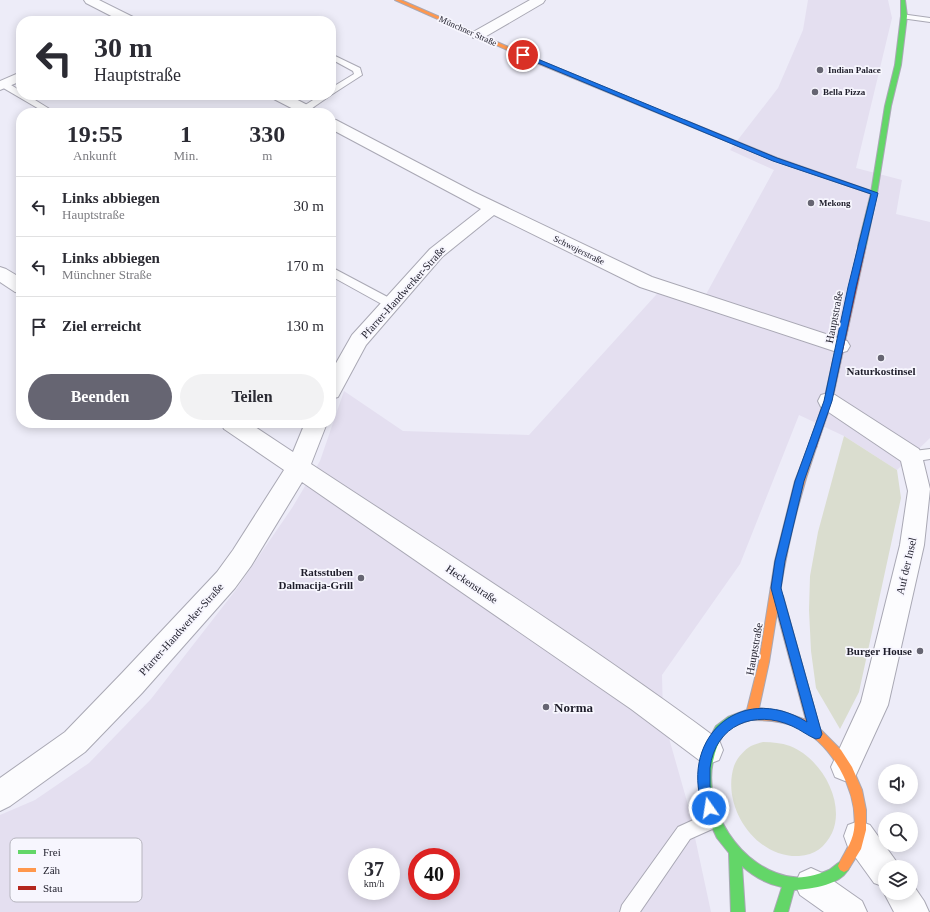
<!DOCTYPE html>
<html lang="de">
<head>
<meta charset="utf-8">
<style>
  :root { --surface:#fff; --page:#f2f2f3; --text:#2b2b33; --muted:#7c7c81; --line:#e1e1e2; --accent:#666572 }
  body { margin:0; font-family:Georgia,serif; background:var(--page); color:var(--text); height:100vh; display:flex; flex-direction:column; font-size:15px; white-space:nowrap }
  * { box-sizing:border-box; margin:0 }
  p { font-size:13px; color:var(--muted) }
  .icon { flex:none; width:22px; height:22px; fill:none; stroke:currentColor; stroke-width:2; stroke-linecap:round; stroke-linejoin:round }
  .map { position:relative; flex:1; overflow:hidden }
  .drawer { position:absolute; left:16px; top:108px; width:320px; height:320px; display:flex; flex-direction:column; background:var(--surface); border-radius:16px; box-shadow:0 2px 10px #0003 }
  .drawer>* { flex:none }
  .guide { position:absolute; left:16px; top:16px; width:320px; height:84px; border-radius:16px; box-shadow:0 2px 10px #0003; background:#fff; color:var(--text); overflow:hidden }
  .tools { position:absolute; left:878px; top:764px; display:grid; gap:8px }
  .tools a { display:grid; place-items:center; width:40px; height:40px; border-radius:50%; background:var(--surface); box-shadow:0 2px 10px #0003; font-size:20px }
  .speed { position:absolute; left:348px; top:848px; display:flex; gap:8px; font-size:20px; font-weight:700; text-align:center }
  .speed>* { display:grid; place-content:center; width:52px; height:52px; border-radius:50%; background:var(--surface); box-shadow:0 2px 10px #0003; line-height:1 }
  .speed small { font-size:10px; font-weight:400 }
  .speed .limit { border:6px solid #d22; background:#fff; color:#111 }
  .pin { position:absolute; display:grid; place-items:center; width:34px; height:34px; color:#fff; margin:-17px; border:2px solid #fff; border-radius:50%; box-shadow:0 1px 4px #0007 }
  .me { position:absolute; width:44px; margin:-22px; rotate:347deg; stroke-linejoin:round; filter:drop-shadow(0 0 3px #0008) }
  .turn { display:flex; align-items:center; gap:14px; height:84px; padding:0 12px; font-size:18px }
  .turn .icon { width:52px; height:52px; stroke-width:2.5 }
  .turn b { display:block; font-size:28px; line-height:34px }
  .eta { display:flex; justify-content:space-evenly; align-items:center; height:68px; text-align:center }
  .eta b { font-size:24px; font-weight:600; line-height:28px }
  .action { display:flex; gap:8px; margin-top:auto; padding:8px 12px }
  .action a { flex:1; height:46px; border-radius:24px; background:var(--accent); color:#fff; font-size:16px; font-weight:600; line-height:46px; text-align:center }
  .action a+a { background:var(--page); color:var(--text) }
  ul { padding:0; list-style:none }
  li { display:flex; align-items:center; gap:12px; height:60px; padding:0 12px; border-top:1px solid var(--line) }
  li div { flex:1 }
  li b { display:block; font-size:15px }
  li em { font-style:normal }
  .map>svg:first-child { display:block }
  .commercial { fill:#e4dff0; fill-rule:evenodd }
  .green { fill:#daddcf }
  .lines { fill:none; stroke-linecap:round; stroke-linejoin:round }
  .lane-casing { stroke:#a9a8b4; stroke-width:2 }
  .street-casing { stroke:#a9a8b4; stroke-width:2 }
  .fast-casing { stroke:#a9a8b4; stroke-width:2 }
  .slow-casing { stroke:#a9a8b4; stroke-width:2 }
  .jam-casing { stroke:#a9a8b4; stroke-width:2 }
  .lane { fill:#fcfcfe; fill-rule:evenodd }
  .street { fill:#fcfcfe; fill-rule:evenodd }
  .fast { fill:#63d668; fill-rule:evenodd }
  .slow { fill:#ff974d; fill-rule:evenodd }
  .jam { fill:#b3261e; fill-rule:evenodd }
  .route { fill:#1a73e8; stroke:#114b97 }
  .poi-dot { fill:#666572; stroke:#f7f6fe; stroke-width:1.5 }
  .labels { text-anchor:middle; stroke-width:3.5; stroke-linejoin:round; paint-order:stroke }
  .far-street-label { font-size:9px; fill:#1e1d2a; stroke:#f7f6fe }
  .far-poi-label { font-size:9px; font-weight:bold; fill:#1e1d2a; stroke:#f7f6fe; text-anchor:start }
  .street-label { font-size:11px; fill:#1e1d2a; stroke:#f7f6fe }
  .poi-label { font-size:11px; font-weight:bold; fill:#1e1d2a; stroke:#f7f6fe; text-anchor:end }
  .near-poi-label { font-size:13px; font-weight:bold; fill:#1e1d2a; stroke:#f7f6fe; text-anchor:start }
  .key { fill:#f7f6fe; stroke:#b6b5be; stroke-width:1 }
  .key-label { font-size:11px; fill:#1e1d2a }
</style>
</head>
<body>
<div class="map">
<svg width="930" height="912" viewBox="0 0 930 912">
  <rect width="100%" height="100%" fill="#edecf8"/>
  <path class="commercial" d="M808 0H888L892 18 856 168 902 180 896 214 930 222V438L897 470 844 436 799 415 740 564 662 675 663 717 688 805 711 912H0V815L35 800 89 763 151 699 235 591 292 508 320 461 344 391 403 431 529 435 665 285 704 298 774 170 730 150 778 88 803 30ZM357 857H391V891H357ZM417 857H451V891H417Z"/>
  <path class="green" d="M844 436 897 470 901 498 859 692 840 729 816 688 811 651 809 610 810 576 818 532Z
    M763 742C773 742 781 743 790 746 821 758 846 802 832 833 825 847 815 855 799 856 755 858 721 806 734 766 737 758 744 750 751 746 755 744 759 743 763 742Z"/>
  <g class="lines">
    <defs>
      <path id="lane" d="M901 14 930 18V22L901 18Z
        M331 54 360 68 362 75 331 95V88L354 74 353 71 331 59Z
        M0 82H6L21 91V95H27L56 113H46L0 86Z
        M321 95H331L308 111H302L301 109 302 107Z
        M331 267 395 301 397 304 395 307H387L331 276Z
        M930 449V459L911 462 906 460 904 456 906 452Z
        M713 811 719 814 722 820 719 826 690 839 640 912H620L622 905 678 827Z"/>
      <path id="street" d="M84 0H99L135 18 137 21H121L86 3Z
        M530 0H545L543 3 483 38H473L472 35 473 32Z
        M21 72V81L0 90V81Z
        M270 95H288L317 110 319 113H301L272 98Z
        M331 119 336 120 474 192 652 277 847 341 850 346 847 351 840 353 640 287 494 215 442 257 366 345 338 397 331 399V372L352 335 430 249 481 209 331 129Z
        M0 267 6 269 21 278V293L15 292 0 282Z
        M828 393 835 395 919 449 922 456 930 489 924 545 888 705 855 777 845 781 835 777 831 767 861 702 900 545 908 491 901 461 821 407 818 401 821 395Z
        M221 423H249L293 452 305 423H327L311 464C448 554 587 642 719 740L723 750 719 760 709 764 699 760 631 709 302 482 251 566 235 588 142 693 85 752 10 806 0 811V778L65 732 122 673 217 572 233 550 284 470 224 429Z
        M859 821 870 825 896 861 898 867H885V887L874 883 848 847 844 836 848 825Z
        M811 868 822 873 862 901 867 912H824L800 895 795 884 800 873Z
        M911 882 924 901 929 912H894L884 893 885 891V893H911Z"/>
      <path id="fast" d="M901 0H905L907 16 901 65 891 106 877 193 866 246 862 248 858 246 871 193 885 106 895 65 901 16Z
        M752 708 756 710 758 714 756 718C746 722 734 724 726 732 720 738 716 748 714 757 700 807 741 871 793 877 802 879 821 874 829 870 834 867 838 862 844 860L848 862 850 866C843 885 812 889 794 890L788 912H774L782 887C767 884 753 876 742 866L745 912H731L729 853 717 838 705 812 699 790V768L705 747 716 726 728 717Z"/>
      <path id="slow" d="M395 0H401L536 59 685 121 680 122 532 61Z
        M813 441 816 442 817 445C800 493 788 542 780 592L783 596 820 729 841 750 852 767 862 790 866 810V830L861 849 848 870 844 872 840 870 838 866C843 854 852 844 854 830 859 792 832 743 797 727 783 721 767 720 752 720L748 718 746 714 759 662 775 561 795 481 809 445 810 442ZM777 612 806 720 781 711 759 708 769 662Z"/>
      <path id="jam" d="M680 120H684L777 158 877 193 876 194H872L773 160 680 122Z
        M859 244H862L866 246 832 401 817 445 816 448H810L809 445 824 401Z"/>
    </defs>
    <use href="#lane" class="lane-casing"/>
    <use href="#street" class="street-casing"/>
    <use href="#fast" class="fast-casing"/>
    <use href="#slow" class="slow-casing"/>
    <use href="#jam" class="jam-casing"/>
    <use href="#lane" class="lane"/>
    <use href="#street" class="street"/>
    <use href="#fast" class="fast"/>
    <use href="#slow" class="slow"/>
    <use href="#jam" class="jam"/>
  </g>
  <path class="route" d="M523 53 777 158 878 193 856 287 832 401 804 481 785 561 781 588 822 734 820 738 816 739C808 736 801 730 792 726 755 709 715 725 710 768 710 774 710 780 710 786 711 795 717 804 714 813L709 815 705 813C676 742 738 680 807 722L771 588 775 561 795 481 824 401 848 287 871 194 773 161 521 56V55Z"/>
  <g class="poi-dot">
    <circle cx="820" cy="70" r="4"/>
    <circle cx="815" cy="92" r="4"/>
    <circle cx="811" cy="203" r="4"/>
    <circle cx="881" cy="358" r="4"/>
    <circle cx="361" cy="578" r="4"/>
    <circle cx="920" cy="651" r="4"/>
    <circle cx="546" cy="707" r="4"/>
  </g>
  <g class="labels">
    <g class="far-street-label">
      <text transform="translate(468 31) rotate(24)" y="3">Münchner Straße</text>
      <text transform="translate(579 250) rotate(26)" y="3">Schwojerstraße</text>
    </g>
    <g class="far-poi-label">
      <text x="828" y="73">Indian Palace</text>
      <text x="823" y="95">Bella Pizza</text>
      <text x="819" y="206">Mekong</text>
    </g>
    <g class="street-label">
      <text transform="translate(403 292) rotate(-48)" y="4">Pfarrer-Handwerker-Straße</text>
      <text transform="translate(834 317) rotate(-79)" y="4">Hauptstraße</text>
      <text transform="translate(906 566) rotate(-77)" y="4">Auf der Insel</text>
      <text transform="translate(472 584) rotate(34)" y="4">Heckenstraße</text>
      <text transform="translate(181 629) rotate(-48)" y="4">Pfarrer-Handwerker-Straße</text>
      <text transform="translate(754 649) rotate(-80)" y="4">Hauptstraße</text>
    </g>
    <g class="poi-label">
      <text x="881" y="375" text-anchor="middle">Naturkostinsel</text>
      <text x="353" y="576">Ratsstuben<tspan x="353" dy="13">Dalmacija-Grill</tspan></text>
      <text x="912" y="655">Burger House</text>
    </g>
    <g class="near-poi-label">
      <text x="554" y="712">Norma</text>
    </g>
  </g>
  <rect x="10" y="838" width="132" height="64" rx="6" class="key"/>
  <rect x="18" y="850" width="18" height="4" fill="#63d668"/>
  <rect x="18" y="868" width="18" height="4" fill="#ff974d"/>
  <rect x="18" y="886" width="18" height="4" fill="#b3261e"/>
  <g class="key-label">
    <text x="43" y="856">Frei</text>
    <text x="43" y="874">Zäh</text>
    <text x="43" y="892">Stau</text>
  </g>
</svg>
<div class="tools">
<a><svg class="icon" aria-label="sound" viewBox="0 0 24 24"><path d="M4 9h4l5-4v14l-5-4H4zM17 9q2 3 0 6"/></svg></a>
<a><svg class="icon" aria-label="search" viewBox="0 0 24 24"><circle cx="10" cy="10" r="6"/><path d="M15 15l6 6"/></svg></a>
<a><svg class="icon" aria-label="layers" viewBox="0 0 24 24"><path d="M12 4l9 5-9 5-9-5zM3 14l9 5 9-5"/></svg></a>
</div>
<div class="speed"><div>37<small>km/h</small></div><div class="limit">40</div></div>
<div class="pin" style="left:523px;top:55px;background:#d93025"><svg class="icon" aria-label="arrive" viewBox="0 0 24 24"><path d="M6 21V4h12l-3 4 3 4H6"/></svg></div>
<svg class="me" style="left:709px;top:808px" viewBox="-20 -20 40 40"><circle r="17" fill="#1a73e8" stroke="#fff" stroke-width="3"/><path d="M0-11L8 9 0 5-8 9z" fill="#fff"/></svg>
<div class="guide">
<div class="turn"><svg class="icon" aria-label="left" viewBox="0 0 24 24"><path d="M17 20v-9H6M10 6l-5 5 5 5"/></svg><div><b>30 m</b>Hauptstraße</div></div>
</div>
<section class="drawer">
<div class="eta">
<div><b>19:55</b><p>Ankunft</p></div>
<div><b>1</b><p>Min.</p></div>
<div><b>330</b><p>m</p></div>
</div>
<ul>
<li><svg class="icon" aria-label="left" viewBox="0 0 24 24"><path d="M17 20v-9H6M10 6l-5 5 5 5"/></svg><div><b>Links abbiegen</b><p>Hauptstraße</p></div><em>30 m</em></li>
<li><svg class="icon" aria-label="left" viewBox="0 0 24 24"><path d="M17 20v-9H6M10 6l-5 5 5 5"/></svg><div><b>Links abbiegen</b><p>Münchner Straße</p></div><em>170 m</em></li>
<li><svg class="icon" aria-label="arrive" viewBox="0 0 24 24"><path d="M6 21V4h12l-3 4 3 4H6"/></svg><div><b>Ziel erreicht</b></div><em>130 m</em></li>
</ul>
<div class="action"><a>Beenden</a><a>Teilen</a></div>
</section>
</div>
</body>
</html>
